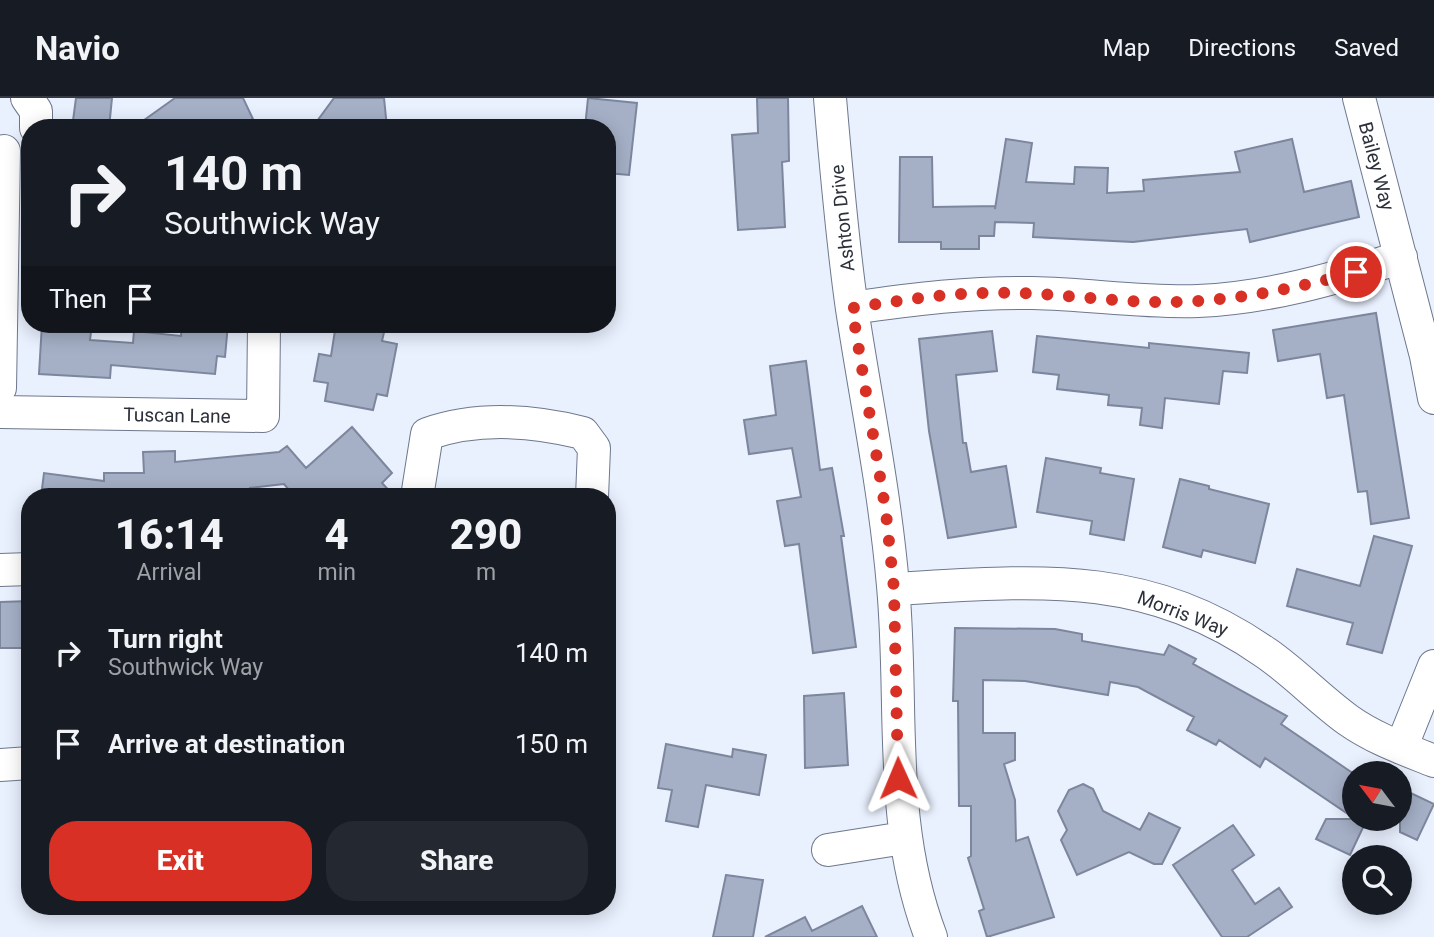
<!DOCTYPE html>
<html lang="en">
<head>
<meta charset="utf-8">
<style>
  :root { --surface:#171b24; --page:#242831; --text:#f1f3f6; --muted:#9ea1a6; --line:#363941; --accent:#d93025 }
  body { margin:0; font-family:Roboto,sans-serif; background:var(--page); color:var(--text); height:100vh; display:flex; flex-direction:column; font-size:26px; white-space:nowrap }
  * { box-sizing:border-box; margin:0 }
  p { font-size:23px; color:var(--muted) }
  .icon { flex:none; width:38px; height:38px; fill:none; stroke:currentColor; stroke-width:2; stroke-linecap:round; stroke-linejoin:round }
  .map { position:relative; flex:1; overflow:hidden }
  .sheet { position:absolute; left:21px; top:390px; width:595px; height:427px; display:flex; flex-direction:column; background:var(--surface); border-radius:28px; box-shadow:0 4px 18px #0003 }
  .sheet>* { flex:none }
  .top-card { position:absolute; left:21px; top:21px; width:595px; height:214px; border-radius:28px; box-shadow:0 4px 18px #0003; background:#171b24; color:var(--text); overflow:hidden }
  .needle { width:46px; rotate:302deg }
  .buttons { position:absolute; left:1342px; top:663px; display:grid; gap:14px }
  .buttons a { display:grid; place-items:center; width:70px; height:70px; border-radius:50%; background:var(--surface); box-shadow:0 4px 18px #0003; font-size:35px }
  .pin { position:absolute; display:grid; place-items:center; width:60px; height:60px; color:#fff; margin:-30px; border:4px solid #fff; border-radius:50%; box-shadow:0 2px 7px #0007 }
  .me { position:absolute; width:77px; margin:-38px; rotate:359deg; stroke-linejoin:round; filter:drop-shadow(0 0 5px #0008) }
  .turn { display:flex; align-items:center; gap:24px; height:147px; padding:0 28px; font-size:32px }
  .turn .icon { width:91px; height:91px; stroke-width:2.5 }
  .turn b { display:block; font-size:49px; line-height:60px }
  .then { display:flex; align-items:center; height:66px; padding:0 28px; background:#0003; gap:14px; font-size:26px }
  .eta { display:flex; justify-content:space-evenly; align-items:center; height:119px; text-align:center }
  .eta b { font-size:42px; font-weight:800; line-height:49px }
  .action { display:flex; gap:14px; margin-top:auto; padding:14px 28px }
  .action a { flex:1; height:80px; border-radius:28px; background:var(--accent); color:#fff; font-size:28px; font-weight:800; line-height:80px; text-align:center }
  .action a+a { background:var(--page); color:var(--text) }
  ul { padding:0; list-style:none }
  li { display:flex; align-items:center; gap:21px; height:91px; padding:0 28px }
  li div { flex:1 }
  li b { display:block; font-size:26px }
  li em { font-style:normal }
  header { display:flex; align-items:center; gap:42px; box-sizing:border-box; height:98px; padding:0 35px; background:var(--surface); border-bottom:2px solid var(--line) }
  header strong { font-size:33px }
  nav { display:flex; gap:38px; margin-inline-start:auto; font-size:24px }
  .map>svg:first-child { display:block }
  .building { fill:#a5b0c7; stroke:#7c869c; stroke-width:2 }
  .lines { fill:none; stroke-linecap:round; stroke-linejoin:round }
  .minor-casing { stroke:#6e788d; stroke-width:34 }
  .minor { stroke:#fff; stroke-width:32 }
  .route { stroke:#d93025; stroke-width:12; stroke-dasharray:0 21.6 }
  .labels { text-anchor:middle; stroke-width:6; stroke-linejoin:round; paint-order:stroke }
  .street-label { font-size:19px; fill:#2c303a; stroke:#fff }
</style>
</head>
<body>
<header>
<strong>Navio</strong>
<nav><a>Map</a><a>Directions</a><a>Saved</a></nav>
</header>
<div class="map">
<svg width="1434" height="839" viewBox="0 0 1434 839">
  <rect width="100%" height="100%" fill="#e9f0fe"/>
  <path class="building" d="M76 0H112L109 30H72Z
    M175 0H243L253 21 234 30H133Z
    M334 0H384L387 30H312Z
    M588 0 637 5 629 77 607 75V30H585Z
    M757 0H788L789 63 782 64 785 129 738 132 732 37 758 35Z
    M1006 41 1032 45 1026 84 1074 86 1075 69 1108 70 1107 95 1144 93 1143 82 1240 74 1235 54 1292 41 1304 94 1351 83 1359 119 1250 144 1247 131 1133 144 1033 139 1034 125 995 124 994 138H979V151H941V144H899L900 59H932L933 109 995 108V111Z
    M1376 215 1409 420 1371 426 1367 393 1358 394 1344 297 1327 300 1320 256 1278 263 1273 232Z
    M42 226H92L90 242 133 245 134 233 181 238 182 226H228L225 259 217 258 215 276 111 267 110 280 39 276Z
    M336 226 385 230 382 243 397 246 387 298 377 296 373 312 325 303 328 285 314 283 319 256 331 258Z
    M992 233 997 273 956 277 963 345H966L971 374 1006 368 1016 429 948 440 929 333 919 241Z
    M1037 238 1149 250V245L1249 255 1247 275 1223 273 1219 306 1165 300 1162 330 1140 327 1142 310 1108 307 1109 297 1057 291 1059 277 1033 274Z
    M806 263 820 372 832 370 844 438H841L856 549 813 555 799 446 785 448 777 403 801 399 792 350 749 356 744 322 776 317 770 268Z
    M352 329 392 375 382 385 395 399H295L284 386 250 390 251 399H41L44 375 104 383V375H144L143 354 175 353V364L279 354 287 348 306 370Z
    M1046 360 1101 370 1100 375 1134 381 1124 442 1090 436 1092 423 1037 414Z
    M1180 381 1209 388V391L1269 406 1255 465 1203 452 1201 459 1163 449Z
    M1374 438 1412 448 1382 555 1347 546 1353 525 1287 508 1297 471 1360 488Z
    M30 503V550H0V504Z
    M955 530 1055 531 1082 536V543L1164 557 1169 547 1196 561 1193 566 1287 618 1281 626 1354 676V720L1265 660 1260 669 1219 642 1216 647 1187 632 1194 619 1138 589 1110 584 1108 597 1025 583 983 582V635H1015V662L1004 666 1015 702 1016 743 1028 739 1054 819 987 839 979 813 984 811 968 760 971 758V708H959L958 603H953Z
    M844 595 848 667 805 670 804 598Z
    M666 646 732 659 733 651 766 657 759 697 706 687 698 729 666 723 672 692 658 690Z
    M1083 686 1093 691 1103 713 1140 732 1149 715 1180 730 1162 766H1154L1129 754 1077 777 1061 742 1067 732 1058 713 1069 692Z
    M1400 690 1434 706 1417 742 1400 734Z
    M1326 721H1367L1350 757 1316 741Z
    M1233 727 1254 757 1232 772 1255 806 1279 790 1292 809 1247 839H1222L1173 767Z
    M726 777 763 782 753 839H713Z
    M862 808 877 839H765L805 819 812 833Z"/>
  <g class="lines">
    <defs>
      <path id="minor" d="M27 0 36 13V30
        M830 0C836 70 842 141 852 211 866 303 885 394 893 488 904 608 887 724 931 839
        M1359 0 1426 258 1434 300
        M852 210C913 201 971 194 1033 195 1088 196 1143 205 1198 203 1268 200 1335 181 1401 159
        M0 290 4 53
        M0 314 263 318 264 226
        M417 399 427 336C478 318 531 322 583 335L594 350 592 399
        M0 472 30 471
        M894 491C1033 483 1144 470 1266 555 1295 575 1319 601 1348 622 1375 641 1404 651 1434 663
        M1401 650 1434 568
        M0 667 30 665
        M828 752 904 740"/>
    </defs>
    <use href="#minor" class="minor-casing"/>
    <use href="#minor" class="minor"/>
  </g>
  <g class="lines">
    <path class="route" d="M898 680 894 491 886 415 852 210C896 203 940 196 985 195 1042 193 1099 203 1156 204 1224 205 1291 192 1356 174"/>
  </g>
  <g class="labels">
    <g class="street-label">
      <text transform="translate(1377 68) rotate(75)" y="7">Bailey Way</text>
      <text transform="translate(842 120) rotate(-96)" y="7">Ashton Drive</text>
      <text transform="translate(177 317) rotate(1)" y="7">Tuscan Lane</text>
      <text transform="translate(1183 515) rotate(21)" y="7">Morris Way</text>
    </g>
  </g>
</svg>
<div class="buttons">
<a><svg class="needle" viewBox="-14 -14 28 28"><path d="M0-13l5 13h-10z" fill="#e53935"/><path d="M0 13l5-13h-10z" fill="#9ea1a6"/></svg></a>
<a><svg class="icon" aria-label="search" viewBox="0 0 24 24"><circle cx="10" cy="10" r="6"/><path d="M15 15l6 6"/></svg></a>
</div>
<div class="pin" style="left:1356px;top:174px;background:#d93025"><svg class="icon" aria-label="arrive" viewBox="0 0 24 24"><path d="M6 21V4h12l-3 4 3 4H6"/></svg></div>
<svg class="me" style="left:898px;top:680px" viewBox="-20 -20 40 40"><path d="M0-17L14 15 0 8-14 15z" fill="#d93025" stroke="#fff" stroke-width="4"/></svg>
<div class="top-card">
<div class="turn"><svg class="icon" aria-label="right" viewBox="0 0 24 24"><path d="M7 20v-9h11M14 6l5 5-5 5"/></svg><div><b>140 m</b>Southwick Way</div></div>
<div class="then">Then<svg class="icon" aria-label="arrive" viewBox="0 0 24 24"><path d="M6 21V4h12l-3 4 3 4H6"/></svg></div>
</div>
<section class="sheet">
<div class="eta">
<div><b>16:14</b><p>Arrival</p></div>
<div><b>4</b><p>min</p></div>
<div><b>290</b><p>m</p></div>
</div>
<ul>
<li><svg class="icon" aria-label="right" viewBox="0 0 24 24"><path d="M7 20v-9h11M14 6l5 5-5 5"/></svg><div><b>Turn right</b><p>Southwick Way</p></div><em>140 m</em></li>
<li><svg class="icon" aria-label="arrive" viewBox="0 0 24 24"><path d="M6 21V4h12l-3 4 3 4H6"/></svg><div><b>Arrive at destination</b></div><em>150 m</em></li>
</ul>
<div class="action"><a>Exit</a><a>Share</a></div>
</section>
</div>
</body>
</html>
